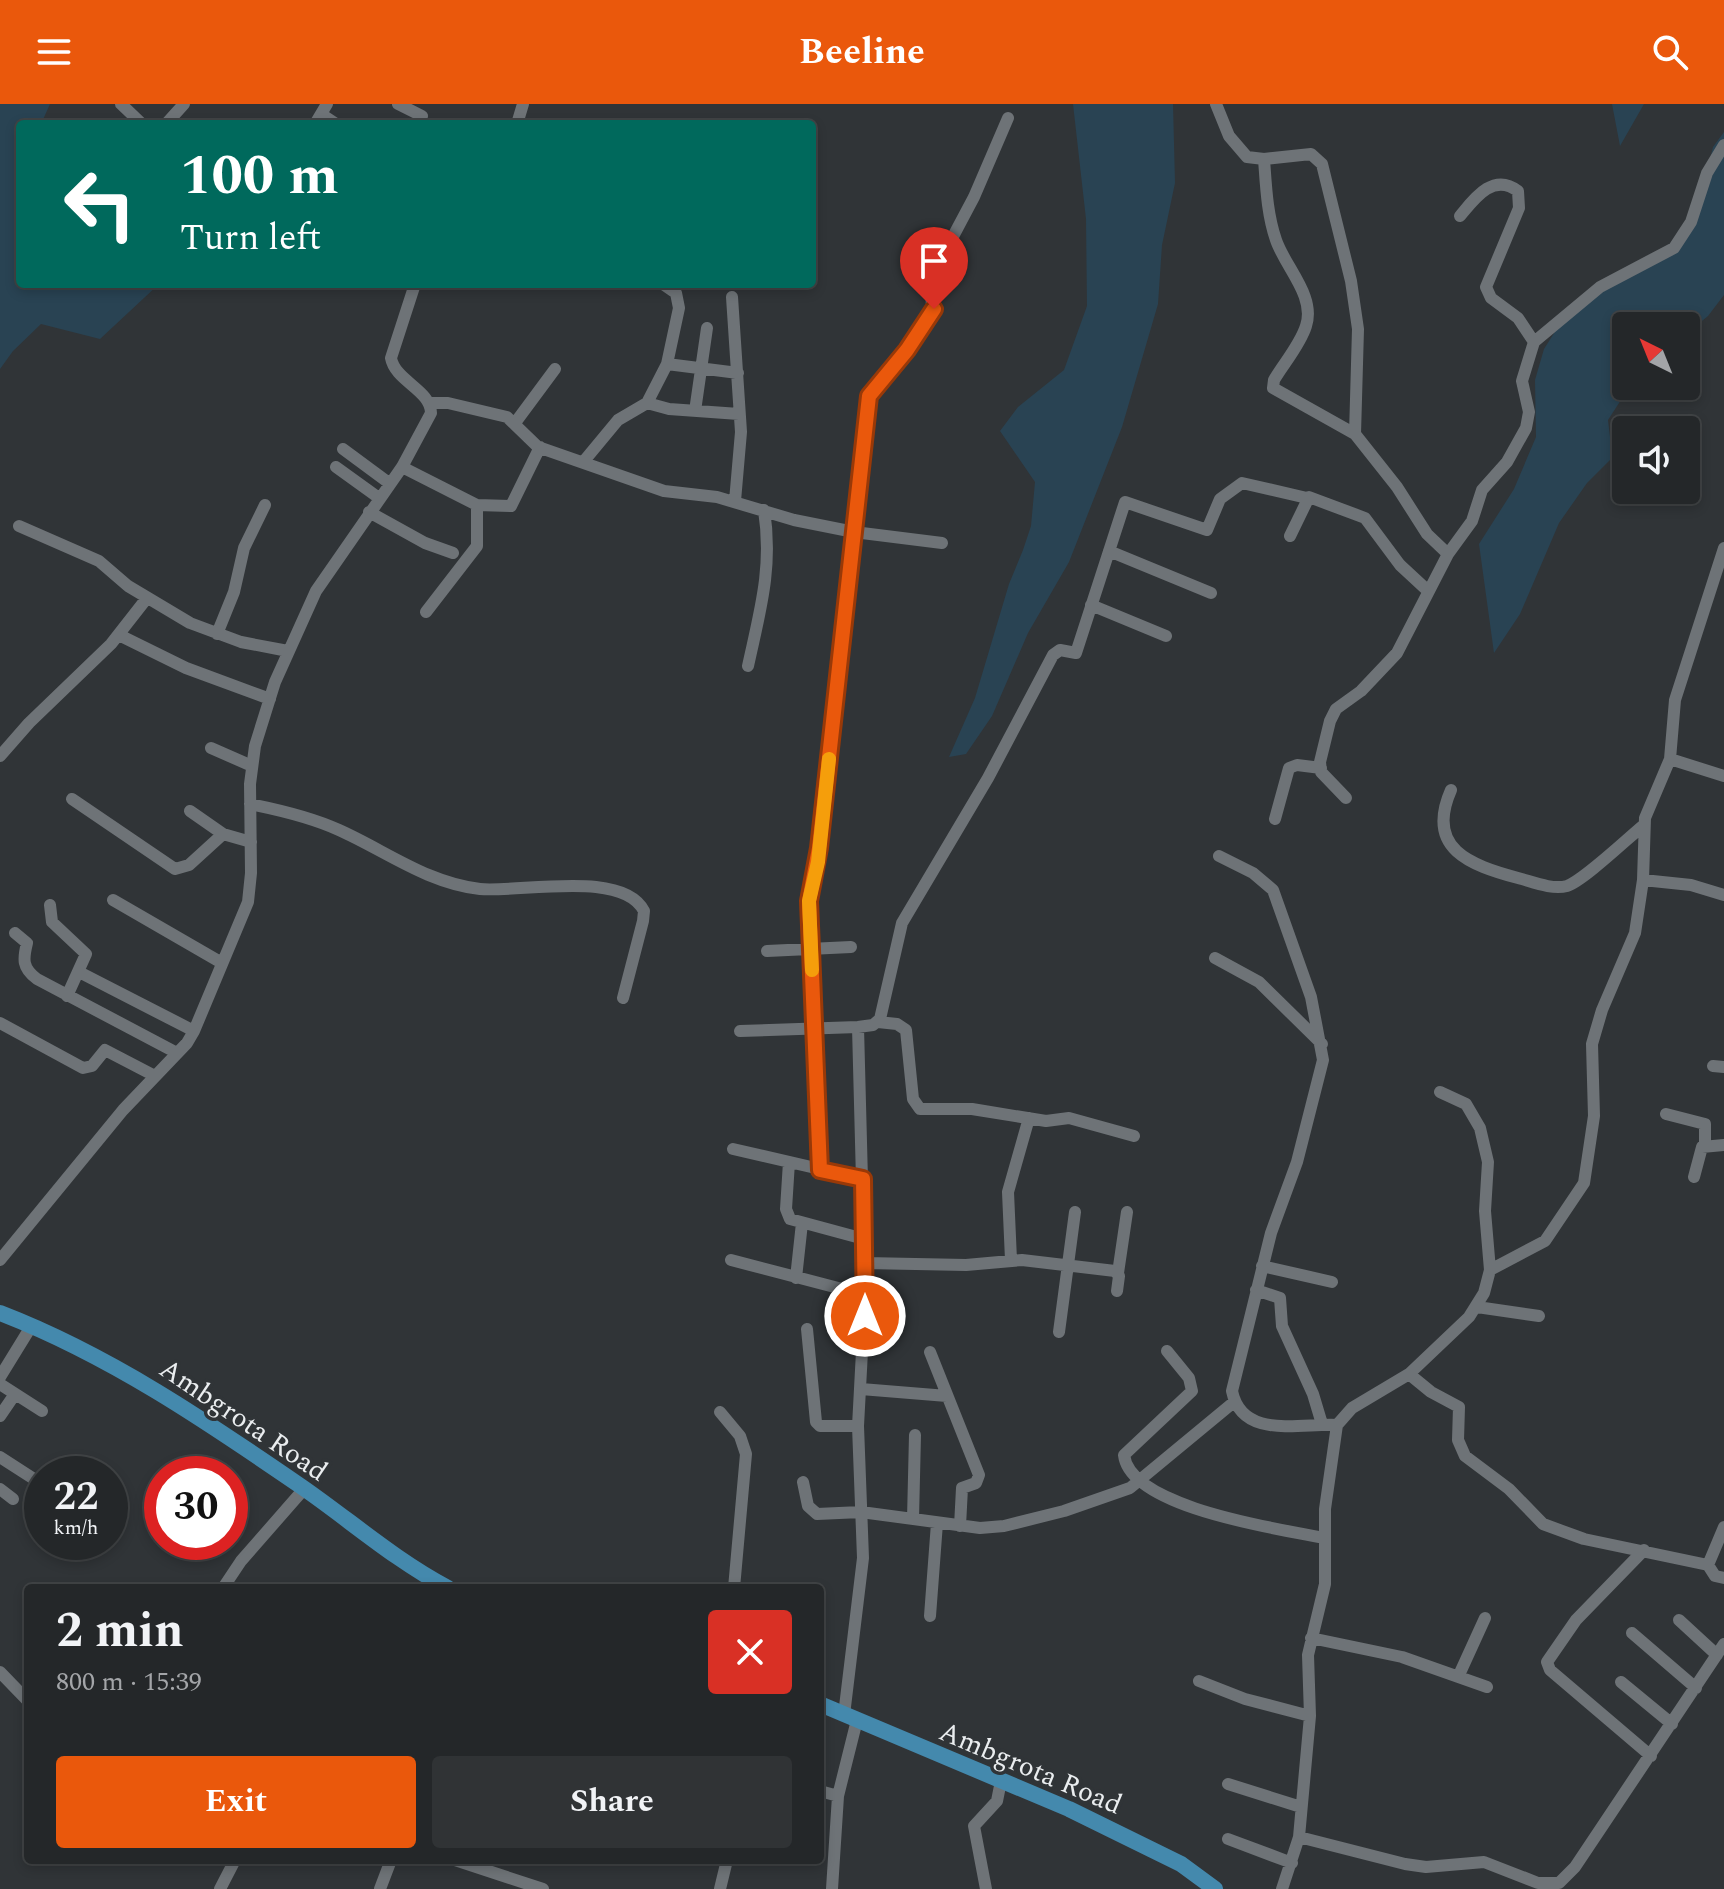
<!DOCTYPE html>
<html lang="en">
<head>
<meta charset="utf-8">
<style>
  :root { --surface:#242729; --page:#303335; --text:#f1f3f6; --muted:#a3a5a8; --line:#414446; --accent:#ea580c }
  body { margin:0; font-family:Spectral,serif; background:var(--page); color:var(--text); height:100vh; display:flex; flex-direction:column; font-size:30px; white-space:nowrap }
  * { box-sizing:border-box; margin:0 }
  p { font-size:26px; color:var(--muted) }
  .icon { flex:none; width:44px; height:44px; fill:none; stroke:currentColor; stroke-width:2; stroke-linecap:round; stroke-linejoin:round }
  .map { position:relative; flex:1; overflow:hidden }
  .drawer { position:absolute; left:24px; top:1480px; width:800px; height:280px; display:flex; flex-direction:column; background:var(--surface); border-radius:8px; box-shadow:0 4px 12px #0003,0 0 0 2px var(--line) }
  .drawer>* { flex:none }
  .hud { position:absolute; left:16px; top:16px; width:800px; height:168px; border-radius:8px; box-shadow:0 4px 12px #0003,0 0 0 2px var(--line); background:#00695c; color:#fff; overflow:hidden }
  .needle { width:52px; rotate:317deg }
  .tools { position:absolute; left:1612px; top:208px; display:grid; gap:16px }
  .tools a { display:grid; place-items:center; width:88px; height:88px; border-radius:8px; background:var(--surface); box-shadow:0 4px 12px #0003,0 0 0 2px var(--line); font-size:40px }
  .speed { position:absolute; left:24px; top:1352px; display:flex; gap:16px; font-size:40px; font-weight:700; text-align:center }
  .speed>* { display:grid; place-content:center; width:104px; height:104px; border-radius:50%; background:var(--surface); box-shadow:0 4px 12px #0003,0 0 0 2px var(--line); line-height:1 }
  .speed small { font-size:20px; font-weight:400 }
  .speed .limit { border:12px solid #d22; background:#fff; color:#111 }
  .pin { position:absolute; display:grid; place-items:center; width:68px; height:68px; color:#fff; margin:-82px -34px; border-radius:50% 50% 50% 0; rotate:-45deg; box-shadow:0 0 8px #0007 }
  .pin .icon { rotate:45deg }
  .me { position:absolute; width:88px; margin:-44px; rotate:0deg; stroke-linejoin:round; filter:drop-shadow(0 0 6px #0008) }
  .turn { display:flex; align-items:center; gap:28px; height:168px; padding:0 32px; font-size:36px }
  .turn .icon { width:104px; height:104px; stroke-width:2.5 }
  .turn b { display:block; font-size:56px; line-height:68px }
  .round { display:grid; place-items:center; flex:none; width:84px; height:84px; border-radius:8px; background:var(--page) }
  .head { display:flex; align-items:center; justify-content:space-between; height:136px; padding:0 32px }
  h1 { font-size:48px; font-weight:700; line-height:60px }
  .cta { display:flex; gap:16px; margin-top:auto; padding:16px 32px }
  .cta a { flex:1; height:92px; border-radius:8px; background:var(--accent); color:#fff; font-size:32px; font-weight:700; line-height:92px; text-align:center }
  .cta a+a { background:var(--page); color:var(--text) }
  header { display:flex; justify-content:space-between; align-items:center; height:104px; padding:0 32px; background:var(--accent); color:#fff; font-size:36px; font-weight:700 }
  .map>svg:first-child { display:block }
  .green { fill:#294353 }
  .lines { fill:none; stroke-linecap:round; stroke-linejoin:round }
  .minor { stroke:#6e7377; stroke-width:12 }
  .major { stroke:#4489ad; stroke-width:16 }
  .route-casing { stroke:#983908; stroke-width:20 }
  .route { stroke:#ea580c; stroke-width:14 }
  .slow { stroke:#f59e0b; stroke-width:14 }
  .labels { text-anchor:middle; stroke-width:7; stroke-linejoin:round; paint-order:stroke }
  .street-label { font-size:28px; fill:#eaedef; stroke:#303437 }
</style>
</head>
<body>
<header><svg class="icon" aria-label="menu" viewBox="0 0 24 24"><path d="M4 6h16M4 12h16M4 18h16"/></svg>Beeline<svg class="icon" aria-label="search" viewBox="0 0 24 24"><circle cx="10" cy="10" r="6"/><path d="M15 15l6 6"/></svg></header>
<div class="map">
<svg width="1724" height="1785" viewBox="0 0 1724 1785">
  <rect width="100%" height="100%" fill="#303437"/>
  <path class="green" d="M0 0H50L41 20H20V180H159L100 235 41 220 13 247 0 265Z
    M1073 0H1173L1175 79 1162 141 1158 200 1122 323 1069 458 1028 529 992 612 966 650 949 653 975 594 1009 480 1023 446 1031 422 1035 378 1000 327 1018 303 1064 266 1087 202 1086 115Z
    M1612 0H1644L1620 42Z
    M1724 28V191L1708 212 1686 230V222H1626V282H1630L1608 316 1610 333H1626V340L1587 379 1559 419 1520 510 1494 549 1479 440 1514 385 1536 333 1535 276 1544 245 1570 204 1678 135 1702 88 1713 43Z"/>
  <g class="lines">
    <path class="minor" d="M121 0 142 20
      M398 0 422 12
      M1216 0 1229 32 1247 53 1264 55 1311 50 1322 60 1351 177 1358 225 1355 330 1397 383 1427 430 1448 450 1397 549 1361 587 1336 605 1330 617 1320 658 1321 668 1346 694
      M321 10 336 20
      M166 20 184 0
      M315 20 327 0
      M517 20 523 0
      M1264 55C1266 82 1267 110 1276 136 1285 163 1316 192 1306 222 1300 241 1284 259 1274 276L1273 284 1355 330
      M1460 112C1474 95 1493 68 1518 87L1519 104 1486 183 1491 194 1518 214 1534 238
      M732 193 741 328 735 397
      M667 260 738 269
      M430 299H448L507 313 538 343 664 387 717 393 794 416 854 428 942 439
      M647 299 669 305 739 310
      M695 307 707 224
      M515 319 555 265
      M343 345 389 379
      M584 357 618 316 647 299 667 260 679 204 676 189 663 180
      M336 363 379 394
      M402 363 477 401 511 402 540 343
      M369 408 425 439 453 449
      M19 422 99 457 128 482 190 519 241 538 288 547
      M1290 432 1309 393 1365 414 1400 461 1427 486
      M1109 447 1211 489
      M1448 450 1472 417 1482 386 1507 358 1526 324 1529 308 1522 277 1534 238 1600 183 1674 144 1691 118 1707 69 1724 41
      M1091 501 1166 532
      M426 508 477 442V401
      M217 530 234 488 244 444 265 401
      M119 531 186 564 270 595
      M748 562C760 507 773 463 764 406
      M211 644 252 662
      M0 652 29 619 111 540 147 494
      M1670 655 1724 672
      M1451 686C1425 745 1470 761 1518 774 1533 778 1552 786 1567 782 1583 777 1628 734 1644 721
      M72 695 175 765 189 761 223 730
      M250 700C280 706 311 713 339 726 386 747 427 779 480 785 519 789 623 765 644 807L643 817 623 894
      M190 707 223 730 251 738
      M1275 715 1289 664 1297 661 1321 664
      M1219 752 1253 769 1273 786 1311 893 1323 956 1297 1058 1271 1129 1232 1287C1242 1336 1300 1319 1337 1321
      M1643 776 1691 781 1724 791
      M113 796 222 859
      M50 801 52 818 86 850 67 892
      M15 829 27 839C23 855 22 864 37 875L177 949
      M767 847 851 843
      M1215 854 1259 878 1322 940
      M81 869 194 927
      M878 918 897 920 906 926 913 995 920 1005H972L1046 1017 1069 1014 1134 1032
      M0 919 83 964 92 962 105 946 155 972
      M740 927 858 923 873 921 880 915 902 819 988 674 1053 551 1060 546 1076 549 1125 398 1207 426 1220 395 1242 379 1307 394
      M1713 962 1724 963
      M1440 988 1466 1000 1480 1024 1488 1058 1485 1107 1490 1166
      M1666 1010 1705 1020V1041
      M733 1045 863 1075
      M789 1058 786 1105 790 1115 864 1135
      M820 1066 809 797 819 744 866 306 875 282 898 257 932 209 931 174 974 93 1008 14
      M1694 1073 1702 1043 1724 1041
      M0 1156 123 1006 187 939 194 927 248 798 251 769 250 680 255 642 275 578 316 487 402 363 431 309C431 286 395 277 391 254L415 180
      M731 1156 865 1191
      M1011 1156 1008 1088 1029 1014
      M865 1159 966 1161 1022 1156 1115 1167 1119 1172 1117 1187
      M1262 1162 1332 1178
      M1118 1169 1127 1108
      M796 1174 802 1119
      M1256 1186 1280 1194 1282 1222 1313 1290 1322 1320
      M1477 1203 1539 1212
      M807 1225 816 1318 820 1322H858
      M1059 1228 1075 1108
      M1167 1247 1189 1274 1192 1287 1124 1351C1130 1404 1280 1425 1324 1434
      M930 1248 979 1371 976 1379 962 1384 960 1422
      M1409 1270 1431 1288 1459 1303 1458 1336 1465 1352 1509 1385 1543 1420 1584 1435 1708 1461
      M0 1273 32 1221
      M0 1280 42 1307
      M861 1285 947 1292
      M720 1308 740 1332 746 1350 734 1484
      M0 1312 15 1290
      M0 1353 34 1375
      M803 1378 808 1402 817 1410 861 1408 980 1424 1004 1422 1064 1407 1130 1384 1234 1298
      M0 1385 13 1395
      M913 1415 915 1331
      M1724 1423 1708 1461 1715 1472 1724 1474
      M1644 1446 1576 1516 1547 1558 1550 1566 1651 1652
      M223 1484 241 1457 304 1385
      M930 1512 937 1419
      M1679 1516 1717 1551
      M1632 1529 1696 1584
      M1311 1534 1402 1553 1487 1583
      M0 1568 28 1597
      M1459 1571 1485 1514
      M1199 1577 1245 1595 1310 1612
      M1621 1578 1672 1620
      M844 1611 863 1454 858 1322 865 1191 858 923
      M1228 1680 1301 1703
      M820 1687 838 1692
      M1299 1733 1405 1760 1426 1763 1484 1758 1538 1779H1559L1575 1763 1724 1540
      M1228 1735 1292 1759
      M455 1756 543 1785
      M220 1785 235 1756
      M380 1785 391 1756
      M720 1785 727 1756
      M832 1785 838 1692 857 1616
      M986 1785 974 1722 997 1697 1001 1677
      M1282 1785 1299 1733 1310 1612 1308 1551 1325 1480V1405L1337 1321 1352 1304 1409 1270 1469 1213 1484 1189 1490 1166 1545 1137 1584 1079 1594 1012 1592 940 1602 906 1635 829 1643 776 1645 714 1670 655 1675 596 1724 444"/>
    <path class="major" d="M0 1209C109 1251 206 1317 302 1383 351 1417 395 1456 448 1484
      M820 1600 1069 1705 1181 1760 1215 1785"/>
  </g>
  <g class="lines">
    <defs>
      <path id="route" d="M865 1212 863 1075 820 1066 809 797 819 744 869 292 907 246 934 205"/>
    </defs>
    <use href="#route" class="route-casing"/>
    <use href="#route" class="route"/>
    <path class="slow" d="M812 866 809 797 818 758 829 655"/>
  </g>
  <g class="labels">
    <g class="street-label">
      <text transform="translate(244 1315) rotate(34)" y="10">Ambgrota Road</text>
      <text transform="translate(1031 1663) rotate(23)" y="10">Ambgrota Road</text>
    </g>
  </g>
</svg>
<div class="tools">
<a><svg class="needle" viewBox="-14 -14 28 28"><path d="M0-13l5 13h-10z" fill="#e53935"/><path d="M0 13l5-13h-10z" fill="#a3a5a8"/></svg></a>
<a><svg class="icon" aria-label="sound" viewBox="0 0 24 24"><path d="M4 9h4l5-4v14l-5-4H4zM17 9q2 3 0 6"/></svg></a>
</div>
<div class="speed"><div>22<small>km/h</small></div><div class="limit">30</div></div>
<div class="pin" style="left:934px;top:205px;background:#d93025"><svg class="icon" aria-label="arrive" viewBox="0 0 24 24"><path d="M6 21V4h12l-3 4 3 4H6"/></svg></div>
<svg class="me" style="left:865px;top:1212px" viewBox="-20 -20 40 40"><circle r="17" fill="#ea580c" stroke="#fff" stroke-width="3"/><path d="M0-11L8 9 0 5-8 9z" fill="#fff"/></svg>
<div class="hud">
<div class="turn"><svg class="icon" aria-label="left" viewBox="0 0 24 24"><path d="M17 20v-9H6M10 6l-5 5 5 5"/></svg><div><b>100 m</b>Turn left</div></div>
</div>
<section class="drawer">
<div class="head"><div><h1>2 min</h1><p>800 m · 15:39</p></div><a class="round" style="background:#d93025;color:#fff"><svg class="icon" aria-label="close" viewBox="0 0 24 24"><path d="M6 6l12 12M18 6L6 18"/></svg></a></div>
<div class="cta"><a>Exit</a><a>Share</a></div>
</section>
</div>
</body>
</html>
